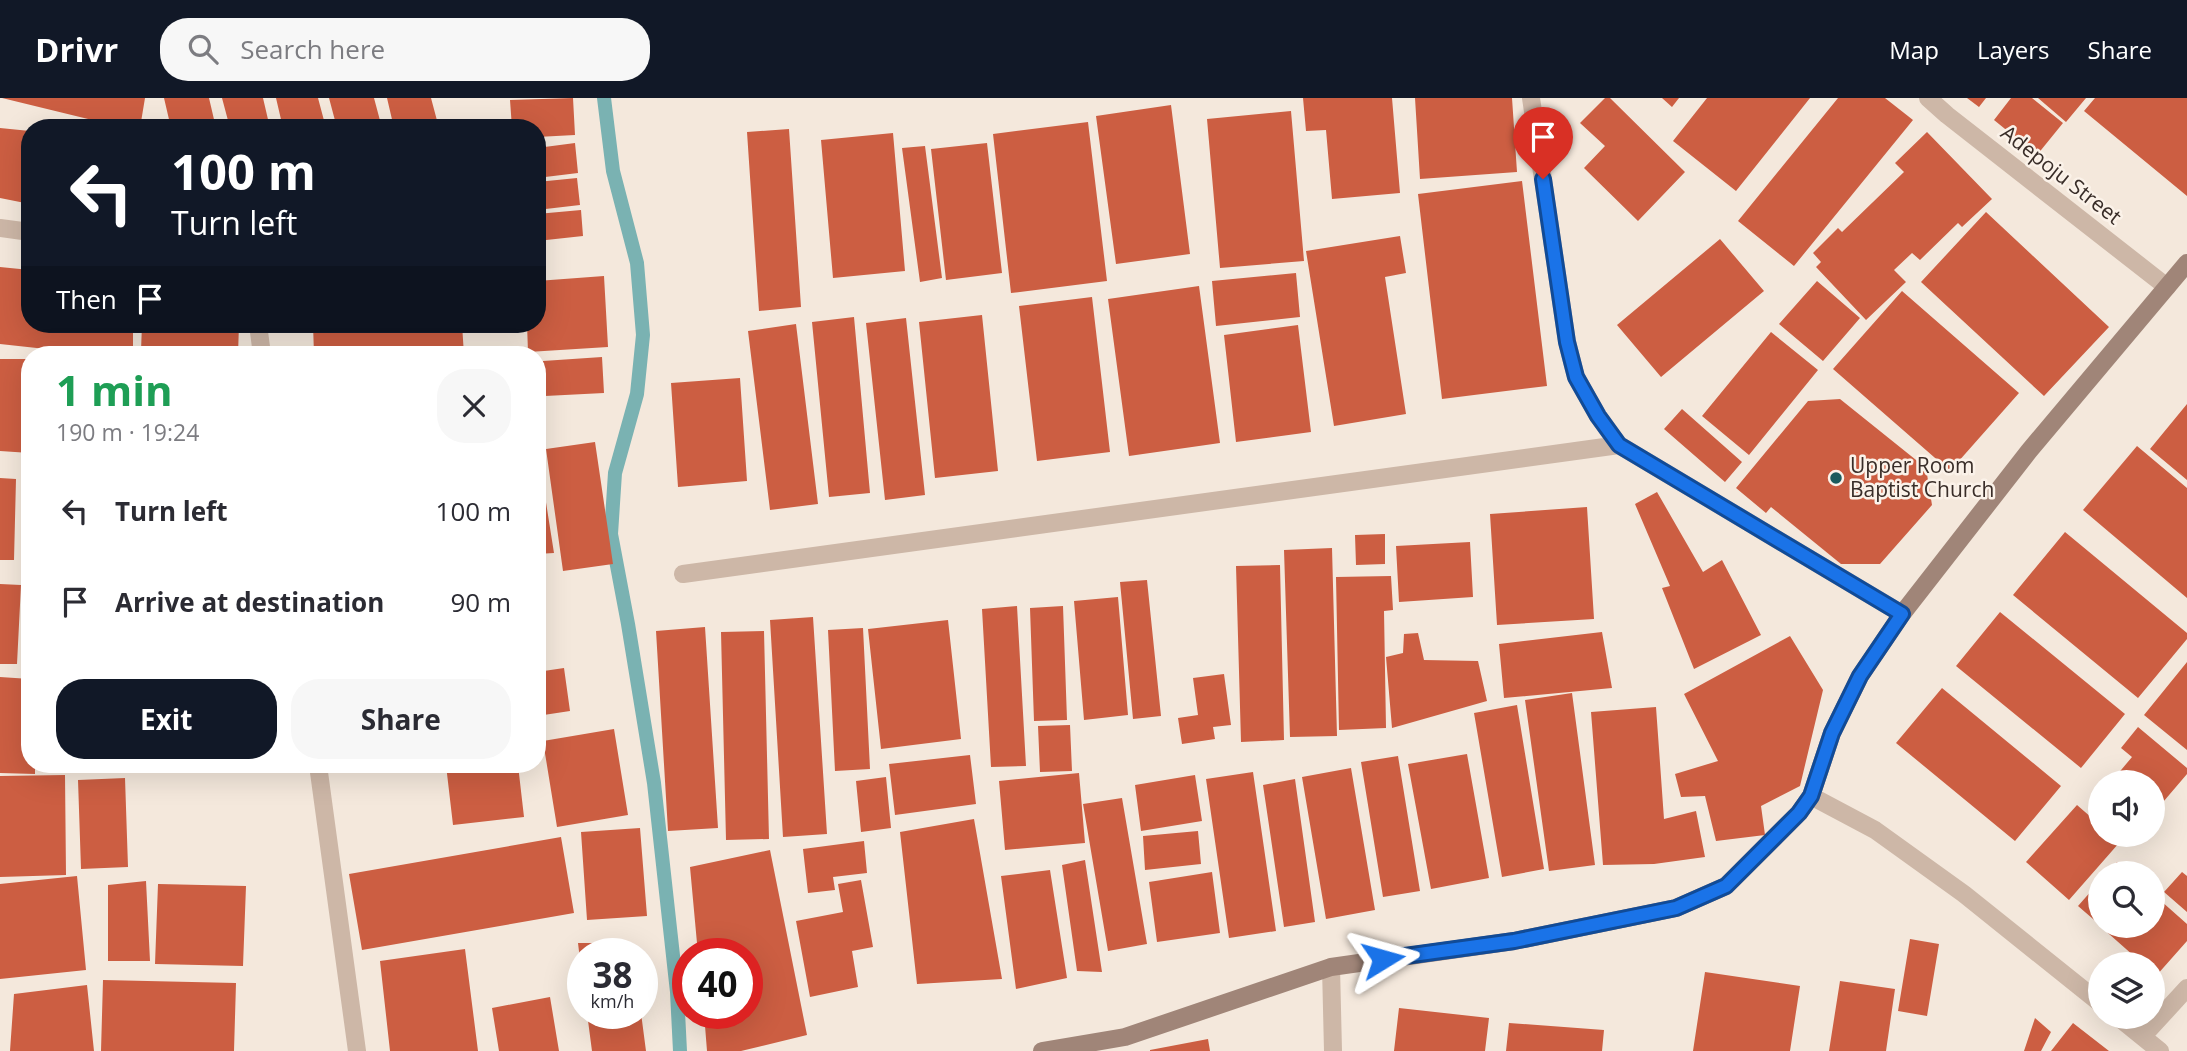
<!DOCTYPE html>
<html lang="en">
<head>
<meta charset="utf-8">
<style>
  :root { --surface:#fff; --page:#f7f7f7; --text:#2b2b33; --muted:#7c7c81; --accent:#111827 }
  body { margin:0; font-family:"Open Sans",sans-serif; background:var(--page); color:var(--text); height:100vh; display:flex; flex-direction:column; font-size:26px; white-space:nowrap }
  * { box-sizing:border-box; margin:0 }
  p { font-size:23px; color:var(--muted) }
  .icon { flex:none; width:38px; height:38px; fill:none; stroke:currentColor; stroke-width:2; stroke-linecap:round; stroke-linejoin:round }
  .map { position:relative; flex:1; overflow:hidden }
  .drawer { position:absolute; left:21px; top:248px; width:525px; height:427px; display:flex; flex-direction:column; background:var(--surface); border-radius:28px; box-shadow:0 7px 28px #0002 }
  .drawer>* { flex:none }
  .hud { position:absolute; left:21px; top:21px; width:525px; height:214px; border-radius:28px; box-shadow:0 7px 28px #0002; background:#111827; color:#fff; overflow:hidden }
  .buttons { position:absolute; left:2088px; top:672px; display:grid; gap:14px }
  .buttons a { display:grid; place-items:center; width:77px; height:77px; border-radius:50%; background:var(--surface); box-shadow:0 7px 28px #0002; font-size:35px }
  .speed { position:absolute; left:567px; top:840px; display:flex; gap:14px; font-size:35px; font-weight:700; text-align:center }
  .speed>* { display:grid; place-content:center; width:91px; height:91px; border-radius:50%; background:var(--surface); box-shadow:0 7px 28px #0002; line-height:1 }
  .speed small { font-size:18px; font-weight:400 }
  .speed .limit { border:10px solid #d22; background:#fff; color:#111 }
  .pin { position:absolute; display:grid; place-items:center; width:60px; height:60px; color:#fff; margin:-72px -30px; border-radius:50% 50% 50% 0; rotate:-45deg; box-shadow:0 0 7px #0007 }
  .pin .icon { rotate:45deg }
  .me { position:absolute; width:77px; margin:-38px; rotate:82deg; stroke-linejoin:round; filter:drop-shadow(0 0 5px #0008) }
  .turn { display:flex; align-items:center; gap:24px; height:147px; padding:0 35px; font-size:32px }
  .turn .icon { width:91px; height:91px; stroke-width:2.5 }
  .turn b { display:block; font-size:49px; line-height:60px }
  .then { display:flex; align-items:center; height:66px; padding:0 35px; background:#0003; gap:14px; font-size:26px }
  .round { display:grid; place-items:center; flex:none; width:74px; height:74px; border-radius:28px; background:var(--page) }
  .summary { display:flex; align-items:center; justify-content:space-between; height:119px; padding:0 35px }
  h1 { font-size:42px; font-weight:700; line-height:52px; color:#1e9e55 }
  .action { display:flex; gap:14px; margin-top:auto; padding:14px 35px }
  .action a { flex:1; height:80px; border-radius:28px; background:var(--accent); color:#fff; font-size:28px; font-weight:700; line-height:80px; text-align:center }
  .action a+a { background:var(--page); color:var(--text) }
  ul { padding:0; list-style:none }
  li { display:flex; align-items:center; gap:21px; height:91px; padding:0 35px }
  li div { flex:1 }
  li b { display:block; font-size:26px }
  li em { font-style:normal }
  header { display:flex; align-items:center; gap:42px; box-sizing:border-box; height:98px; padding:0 35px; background:var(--accent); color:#fff }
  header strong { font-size:33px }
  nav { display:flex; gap:38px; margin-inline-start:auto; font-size:24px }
  .search { width:490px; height:63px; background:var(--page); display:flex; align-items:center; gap:18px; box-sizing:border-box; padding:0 24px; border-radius:28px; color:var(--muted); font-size:26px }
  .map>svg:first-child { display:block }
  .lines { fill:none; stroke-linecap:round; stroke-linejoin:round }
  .stream { stroke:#7ab2b2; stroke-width:14 }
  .building { fill:#cc5e42 }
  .street { stroke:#cdb7a7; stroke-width:18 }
  .secondary { stroke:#a08578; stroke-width:18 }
  .route-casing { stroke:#114b97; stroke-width:18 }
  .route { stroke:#1a73e8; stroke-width:12 }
  .poi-dot { fill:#1b5b5d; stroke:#fbf2e9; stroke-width:2.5 }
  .labels { text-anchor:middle; stroke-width:5; stroke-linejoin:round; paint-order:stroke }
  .street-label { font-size:21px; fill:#392d28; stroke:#fbf2e9 }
  .poi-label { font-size:21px; fill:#392d28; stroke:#fbf2e9; text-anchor:start }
</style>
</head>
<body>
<header>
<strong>Drivr</strong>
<div class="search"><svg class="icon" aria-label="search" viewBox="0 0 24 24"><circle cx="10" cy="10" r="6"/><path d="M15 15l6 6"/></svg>Search here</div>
<nav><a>Map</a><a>Layers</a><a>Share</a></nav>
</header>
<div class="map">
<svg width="2187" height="953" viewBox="0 0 2187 953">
  <rect width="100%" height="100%" fill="#f4e8dc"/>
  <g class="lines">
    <path class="stream" d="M604 0 613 73 637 165 643 237 637 296 615 375 611 436 628 526 654 685 677 894 680 953"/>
  </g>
  <path class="building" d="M2 0H145L140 30H125Z
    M164 0H209L216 30H171Z
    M222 0H263L270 30H230Z
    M276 0H318L326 30H283Z
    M329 0H374L382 30H337Z
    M387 0H431L439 30H394Z
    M573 0 575 37 537 39V30H512L510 2Z
    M1303 0H1392L1400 95 1332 101 1326 32 1306 33Z
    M1415 0H1512L1517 74 1420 81Z
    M1605 0H1610L1685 74 1638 123 1584 70 1605 48 1580 25Z
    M1662 0H1679L1672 9Z
    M1707 0H1810L1736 93 1673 43Z
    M1838 0H1885L1913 22 1794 168 1738 123Z
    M1967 0H1986L1979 9Z
    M2011 0H2032L2063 25 2037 57 1994 22Z
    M2038 0H2086L2066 24Z
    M2095 0H2187V98L2084 13Z
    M1171 7 1190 156 1116 166 1096 18Z
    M1291 13 1304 163 1220 170 1207 21Z
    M1088 24 1107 183 1011 195 993 36Z
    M0 30 30 33V106L0 100Z
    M789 31 801 209 759 213 747 34Z
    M1927 34 1992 101 1962 129 1958 125 1920 162 1912 155 1894 172 1906 184 1866 222 1816 169 1821 164 1813 155 1838 130 1842 134 1904 74 1895 65Z
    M893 35 905 173 833 180 821 42Z
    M575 45 578 75 537 80V50Z
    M987 45 1002 175 946 182 931 51Z
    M925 48 942 180 920 184 902 50Z
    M577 80 580 107 537 112V84Z
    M1522 83 1547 288 1442 301 1418 96Z
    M581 112 583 138 537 143V116Z
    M1986 114 2109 229 2044 298 1921 184Z
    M1400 138 1406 175 1385 179 1406 316 1334 328 1306 153Z
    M1720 141 1764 193 1661 279 1617 227Z
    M0 169 30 172V226H133V257H101L0 246Z
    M1296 175 1300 219 1216 228 1212 183Z
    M604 178 608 249 528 254 527 226H537V183Z
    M1817 183 1860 220 1823 263 1779 226Z
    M1199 188 1220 345 1129 358 1108 201Z
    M1902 193 2019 295 1950 373 1833 271Z
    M1092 199 1110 354 1037 363 1019 208Z
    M982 217 998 373 935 380 919 224Z
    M854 219 870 395 829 399 812 224Z
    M906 220 925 397 885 402 866 225Z
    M142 226H239L238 257H156V253H141Z
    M313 226H462L464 257H314Z
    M796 226 818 406 770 412 748 233Z
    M1298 227 1311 334 1236 344 1224 237Z
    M1771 234 1818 272 1749 357 1702 318Z
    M602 259 604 295 545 298 543 263Z
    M0 261H30V355L0 353Z
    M740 280 747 383 678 389 671 285Z
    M1840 301 1926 370 1932 407 1880 466H1841L1771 409 1766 415 1736 390 1808 303Z
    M2187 306V382L2150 351Z
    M1682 311 1742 364 1725 384 1664 331Z
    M595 344 613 466 563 473 546 351Z
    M2137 348 2187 390V500L2083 412Z
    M537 360H539L554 455 537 456Z
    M0 380 16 381 14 462H0Z
    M1657 394 1703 474 1722 462 1761 537 1694 571 1662 490 1670 488 1635 406Z
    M1587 409 1594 521 1497 527 1490 416Z
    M2065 434 2187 535V541L2138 600 2013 497Z
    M1385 436V466L1356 467 1355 437Z
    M1470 444 1473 499 1399 504 1396 448Z
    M1332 450 1337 638 1290 639 1284 452Z
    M1280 467 1284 642 1241 644 1236 468Z
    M1391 478 1393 512 1384 513 1386 630 1339 632 1336 479Z
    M1147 482 1161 618 1133 621 1120 484Z
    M0 486 21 487 17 566H0Z
    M1118 499 1128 617 1084 622 1074 503Z
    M1017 508 1026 668 991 669 982 511Z
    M1063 508 1067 622 1034 623 1030 510Z
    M2000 514 2125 616 2081 670 1956 568Z
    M813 519 827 736 783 739 770 522Z
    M948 522 961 641 881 651 868 531Z
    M705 529 718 730 668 733 656 533Z
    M863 530 870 671 835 673 828 532Z
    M764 533 769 741 726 742 721 534Z
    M1602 534 1612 590 1504 600 1499 546Z
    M1418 535 1424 562 1478 563 1487 603 1392 630 1386 559 1403 555 1404 536Z
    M1790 538 1823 592 1800 688 1761 708 1765 737 1716 743 1705 698 1681 699 1675 676 1718 663 1684 596Z
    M2187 564V652L2144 617Z
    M564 570 570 613 537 618V574Z
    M1224 576 1231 627 1213 629 1215 641 1182 646 1178 620 1198 617 1193 580Z
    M0 579 30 581V667H35V676L0 675Z
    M1942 590 2061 688 2015 743 1896 645Z
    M1572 595 1595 767 1549 773 1525 602Z
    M1517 607 1544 771 1502 779 1474 615Z
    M1656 609 1664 721 1696 713 1705 759 1654 766 1603 767 1591 614Z
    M1070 627 1072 673 1040 674 1038 628Z
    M2138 629 2187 670V676L2152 717V684H2111L2132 659 2121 650Z
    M614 631 628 717 557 729 543 643Z
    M1467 656 1489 780 1431 791 1408 666Z
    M970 657 976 706 895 717 889 666Z
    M1398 658 1420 793 1383 799 1361 664Z
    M446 667H518L524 719 453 727Z
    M1351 670 1375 812 1326 821 1302 679Z
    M1253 674 1276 833 1229 840 1206 681Z
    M1079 675 1085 745 1005 752 999 683Z
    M65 677 66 777 0 779V678Z
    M1195 677 1202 723 1141 733 1135 687Z
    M886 679 891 730 861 734 856 683Z
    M125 680 128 769 81 771 78 682Z
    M1295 681 1315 824 1284 829 1263 687Z
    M1122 700 1147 846 1108 853 1083 706Z
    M2077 707 2100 727V737H2111L2119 745 2069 802 2026 764Z
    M974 721 1002 881 917 886 900 734Z
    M640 730 647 818 587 822 581 734Z
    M1198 733 1201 766 1145 772 1143 738Z
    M561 739 574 815 362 852 349 776Z
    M864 743 867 775 833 779 835 792 808 795 803 751Z
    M770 752 807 937 741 953H707L704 915H747V856H698L690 769Z
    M1085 762 1102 874 1077 873 1062 767Z
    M2117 764 2130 775H2107Z
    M1050 772 1067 880 1016 891 1001 778Z
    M1212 774 1220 835 1157 844 1149 784Z
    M2182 774 2187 778V814L2164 794Z
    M77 778 86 872 0 881V786Z
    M861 782 873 849 852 853 858 889 810 899 796 823 843 814 838 786Z
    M146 783 150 863H108V787Z
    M2100 783V827L2078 808Z
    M158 786 246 788 243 868 155 866Z
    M2152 795 2187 826V843L2156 878 2152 875V866H2143L2100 828H2152Z
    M1910 841 1939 846 1927 918 1898 913Z
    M578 845H633L634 856H583V870H581Z
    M465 851 478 953H390L380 863Z
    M1705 874 1800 888 1790 953H1693Z
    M103 882 236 885 234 953H101Z
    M1840 883 1895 891 1886 953H1829Z
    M87 887 94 953H10L14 896Z
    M550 899 559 953H499L492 910Z
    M1399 910 1489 920 1485 953H1394Z
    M587 915H641L646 953H592Z
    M2035 920 2051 934 2041 953H2024Z
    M1509 925 1604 932 1602 953H1506Z
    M2073 925 2109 953H2051Z
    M1208 941 1210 953H1150V952Z"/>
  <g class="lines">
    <path class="street" d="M1531 0 1567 244 1576 279 1598 318 1619 347 1902 516
      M1928 0 1947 17 2167 189
      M0 130 30 134
      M258 226 262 257
      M683 476 1619 347
      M318 667 357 953
      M1811 698 1875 732 1964 796 2100 905
      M1331 869 1333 953
      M2118 919 2160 953
      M2143 938 2187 890"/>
    <path class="secondary" d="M1042 953 1125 939 1331 869 1514 843 1676 810 1726 788 1799 715 1811 698 1832 635 1860 578 1902 516 2029 353 2187 165"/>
  </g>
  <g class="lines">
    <defs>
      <path id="route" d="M1383 861 1514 843 1676 810 1726 788 1799 715 1811 698 1832 635 1860 578 1902 516 1619 347 1598 318 1576 279 1567 244 1543 81"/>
    </defs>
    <use href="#route" class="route-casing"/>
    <use href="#route" class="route"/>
  </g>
  <circle class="poi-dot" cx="1836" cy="380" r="7"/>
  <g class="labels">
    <g class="street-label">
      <text transform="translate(2061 77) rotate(38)" y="7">Adepoju Street</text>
    </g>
    <g class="poi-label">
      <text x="1850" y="375">Upper Room<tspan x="1850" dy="24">Baptist Church</tspan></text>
    </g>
  </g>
</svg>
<div class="buttons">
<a><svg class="icon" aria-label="sound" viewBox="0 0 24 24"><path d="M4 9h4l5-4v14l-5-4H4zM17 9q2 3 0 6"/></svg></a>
<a><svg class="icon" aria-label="search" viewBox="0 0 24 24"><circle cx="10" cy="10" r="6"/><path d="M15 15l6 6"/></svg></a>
<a><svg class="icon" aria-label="layers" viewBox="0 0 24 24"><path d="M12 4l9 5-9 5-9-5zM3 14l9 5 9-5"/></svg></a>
</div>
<div class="speed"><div>38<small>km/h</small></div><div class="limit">40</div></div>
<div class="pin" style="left:1543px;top:81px;background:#d93025"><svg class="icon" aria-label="arrive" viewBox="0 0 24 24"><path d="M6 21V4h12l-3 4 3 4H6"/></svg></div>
<svg class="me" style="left:1383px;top:861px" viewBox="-20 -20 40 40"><path d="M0-17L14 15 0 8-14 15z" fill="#1a73e8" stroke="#fff" stroke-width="4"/></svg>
<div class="hud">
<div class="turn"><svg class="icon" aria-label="left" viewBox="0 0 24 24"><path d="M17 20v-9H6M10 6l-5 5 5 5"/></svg><div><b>100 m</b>Turn left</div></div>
<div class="then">Then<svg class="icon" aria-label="arrive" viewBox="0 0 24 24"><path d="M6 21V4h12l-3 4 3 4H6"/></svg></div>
</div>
<section class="drawer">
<div class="summary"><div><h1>1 min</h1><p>190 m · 19:24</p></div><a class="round"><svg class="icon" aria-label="close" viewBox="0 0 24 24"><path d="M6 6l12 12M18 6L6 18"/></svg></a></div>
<ul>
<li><svg class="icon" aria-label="left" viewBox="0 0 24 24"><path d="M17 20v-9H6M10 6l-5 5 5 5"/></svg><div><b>Turn left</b></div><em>100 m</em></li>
<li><svg class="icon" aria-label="arrive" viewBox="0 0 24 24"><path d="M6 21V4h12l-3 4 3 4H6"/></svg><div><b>Arrive at destination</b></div><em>90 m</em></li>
</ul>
<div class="action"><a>Exit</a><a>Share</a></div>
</section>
</div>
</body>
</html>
